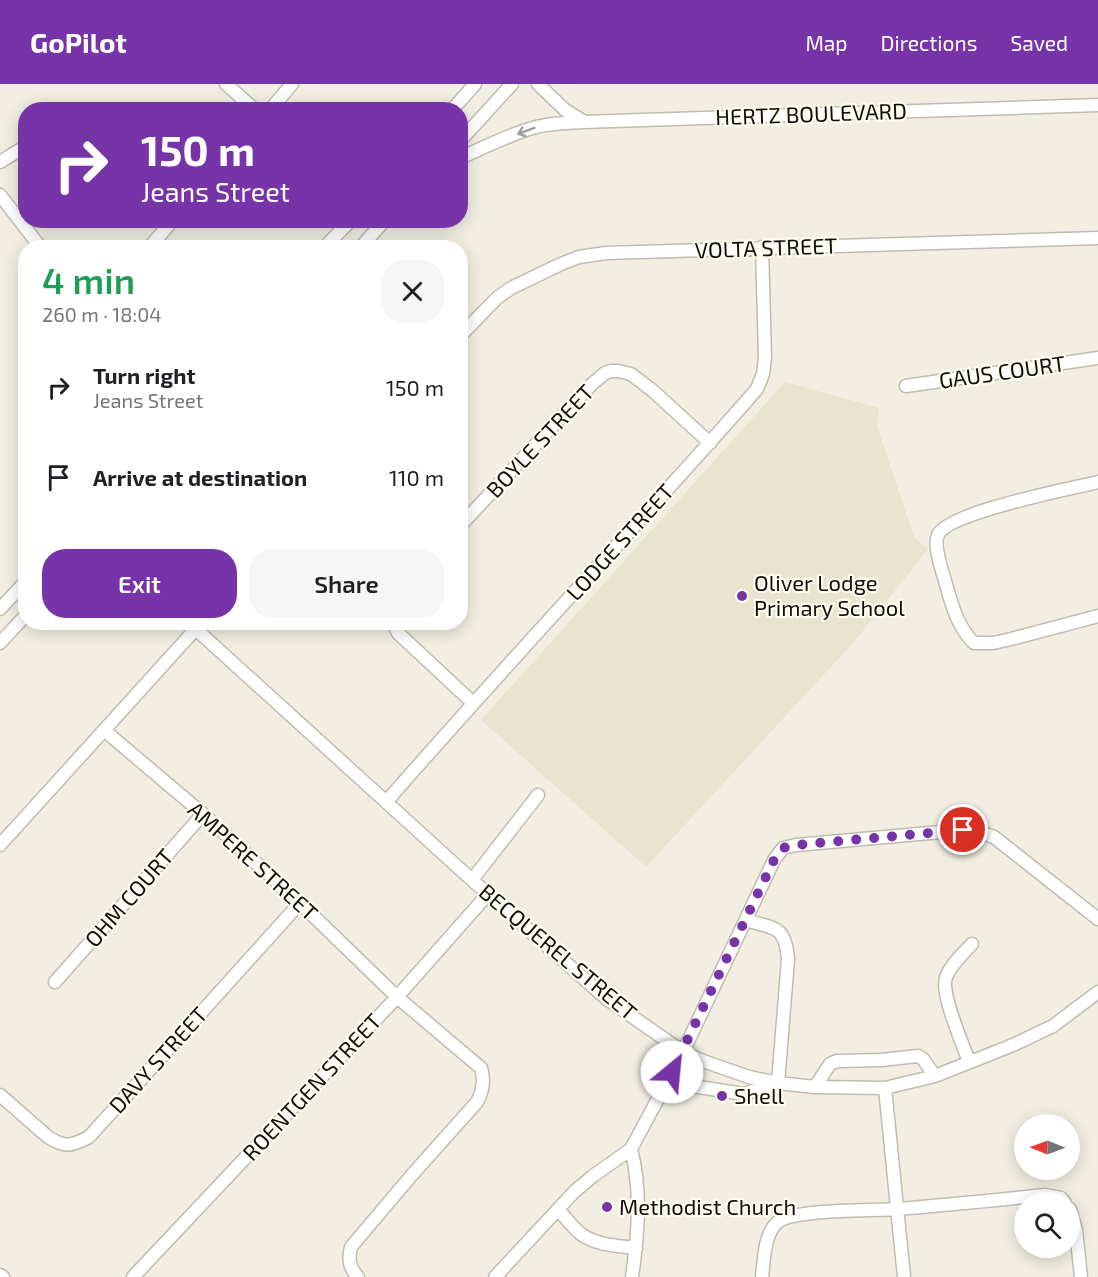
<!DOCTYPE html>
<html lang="en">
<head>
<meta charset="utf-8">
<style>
  :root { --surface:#fff; --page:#f6f6f6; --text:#202124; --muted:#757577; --accent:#7734a9 }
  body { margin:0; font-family:"Exo 2",sans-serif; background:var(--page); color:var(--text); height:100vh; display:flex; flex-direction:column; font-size:22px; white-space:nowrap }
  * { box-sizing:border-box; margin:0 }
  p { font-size:20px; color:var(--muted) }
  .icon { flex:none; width:33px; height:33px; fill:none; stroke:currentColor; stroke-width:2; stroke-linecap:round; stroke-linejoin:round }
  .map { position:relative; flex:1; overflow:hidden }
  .side { position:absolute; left:18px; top:156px; width:450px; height:390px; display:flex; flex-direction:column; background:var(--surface); border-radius:24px; box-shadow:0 3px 15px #0003 }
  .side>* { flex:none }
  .hud { position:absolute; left:18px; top:18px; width:450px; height:126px; border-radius:24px; box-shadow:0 3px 15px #0003; background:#7734a9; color:#fff; overflow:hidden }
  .needle { width:39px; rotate:271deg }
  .controls { position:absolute; left:1014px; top:1030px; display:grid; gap:12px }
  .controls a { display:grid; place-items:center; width:66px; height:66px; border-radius:50%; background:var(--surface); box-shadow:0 3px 15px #0003; font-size:30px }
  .pin { position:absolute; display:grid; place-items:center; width:51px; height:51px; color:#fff; margin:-26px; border:3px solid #fff; border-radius:50%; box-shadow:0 2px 6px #0007 }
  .me { position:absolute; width:66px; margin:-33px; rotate:28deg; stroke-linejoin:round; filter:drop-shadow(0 0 4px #0008) }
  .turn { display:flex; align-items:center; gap:21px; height:126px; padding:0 24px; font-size:27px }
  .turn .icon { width:78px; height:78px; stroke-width:2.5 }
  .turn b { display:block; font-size:42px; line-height:51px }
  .round { display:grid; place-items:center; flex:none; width:63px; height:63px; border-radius:24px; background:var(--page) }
  .summary { display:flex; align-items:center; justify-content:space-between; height:102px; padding:0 24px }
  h1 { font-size:36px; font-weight:600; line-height:45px; color:#1e9e55 }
  .button { display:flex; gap:12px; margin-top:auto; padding:12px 24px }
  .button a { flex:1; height:69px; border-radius:24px; background:var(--accent); color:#fff; font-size:24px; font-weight:600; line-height:69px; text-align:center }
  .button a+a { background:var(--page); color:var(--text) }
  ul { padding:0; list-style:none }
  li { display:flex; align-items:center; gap:18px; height:90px; padding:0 24px }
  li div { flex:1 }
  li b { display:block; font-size:22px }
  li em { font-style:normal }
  header { display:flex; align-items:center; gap:36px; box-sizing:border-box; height:84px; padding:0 30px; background:var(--accent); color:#fff }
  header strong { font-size:28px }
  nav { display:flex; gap:33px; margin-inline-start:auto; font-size:21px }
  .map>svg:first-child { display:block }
  .built { fill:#e9e4d0 }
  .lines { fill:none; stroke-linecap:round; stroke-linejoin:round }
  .minor-casing { stroke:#bfbdb0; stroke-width:15 }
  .minor { stroke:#fff; stroke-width:12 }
  .oneway { stroke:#9f9f9d }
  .route { stroke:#7734a9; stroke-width:10; stroke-dasharray:0 18 }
  .poi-dot { fill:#7734a9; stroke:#fffcef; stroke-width:2 }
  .labels { text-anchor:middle; stroke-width:4.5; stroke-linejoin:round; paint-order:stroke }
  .street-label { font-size:22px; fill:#100f0b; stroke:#fffcef }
  .poi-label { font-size:22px; fill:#100f0b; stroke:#fffcef; text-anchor:start }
</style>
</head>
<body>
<header>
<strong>GoPilot</strong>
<nav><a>Map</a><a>Directions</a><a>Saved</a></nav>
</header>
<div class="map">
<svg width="1098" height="1193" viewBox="0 0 1098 1193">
  <rect width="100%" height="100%" fill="#f2efe2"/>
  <path class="built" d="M785 298 879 324 877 342 914 453 928 465 854 558 646 783 481 636Z"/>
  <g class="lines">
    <defs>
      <path id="minor" d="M226 0 255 26
        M538 0 565 26 583 37
        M270 26 292 0
        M452 26 475 0
        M460 57 512 0
        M460 74C485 63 510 50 536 43 551 39 567 39 583 38L1098 21
        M0 78 26 62
        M0 111 41 164
        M149 164 173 136
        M324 164 351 136
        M360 164 385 136
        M460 252 497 214 511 204 561 180 579 173 606 169 1098 154
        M906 302 1098 274
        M1098 398C1070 405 948 428 938 451 933 461 942 486 945 497 951 518 957 543 974 559H993L1011 555 1098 532
        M460 442 591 301 605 289 611 287H618L631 290 653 307 710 359
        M0 525 26 497
        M188 538 472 796 607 915 683 968 703 977 749 993 778 999 815 1003 885 1004 935 992 1013 961 1053 942 1098 908
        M393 538 398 549 473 619
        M0 559 26 531
        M105 647 203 730 300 819 397 913 481 984C485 997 483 1007 477 1018L411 1092 351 1163C348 1175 349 1184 358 1193
        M387 717C508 578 635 444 757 305L763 290 765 273 762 163
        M0 761 202 538
        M472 796 538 711
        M55 898 203 730
        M969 978C963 960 940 909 946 893 951 880 963 870 972 860
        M815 1003 830 980 837 977 881 976 918 972 923 975 935 992
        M885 1004 904 1193
        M661 1009 670 1006 679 1000 744 1010 778 999 788 875C785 841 775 845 746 836
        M0 1011 48 1053C65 1064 72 1062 89 1053L300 819
        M631 1065C642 1107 638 1150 632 1193
        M558 1125C565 1133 572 1143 581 1150 595 1161 619 1162 636 1164
        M1070 1125 1076 1146 1081 1193
        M0 1191 3 1193
        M133 1193 397 913 488 810
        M495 1193 575 1107 593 1092 631 1065 683 968 774 776 783 764 796 761 963 746 980 748 994 753 1098 835
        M762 1193C764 1176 764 1148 779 1137 797 1125 873 1127 898 1125 947 1121 996 1116 1045 1111L1061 1114 1065 1119"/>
    </defs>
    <use href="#minor" class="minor-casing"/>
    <use href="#minor" class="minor"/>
  </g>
  <defs><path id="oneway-shaft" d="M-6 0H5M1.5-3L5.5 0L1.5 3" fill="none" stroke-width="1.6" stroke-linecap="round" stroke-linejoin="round" transform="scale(1.5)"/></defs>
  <use class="oneway" href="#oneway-shaft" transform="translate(526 47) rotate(160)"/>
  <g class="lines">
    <path class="route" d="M672 988 774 776 783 764 796 761 963 746"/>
  </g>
  <g class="poi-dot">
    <circle cx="742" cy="512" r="6"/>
    <circle cx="722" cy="1012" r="6"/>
    <circle cx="607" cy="1123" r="6"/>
  </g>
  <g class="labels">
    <g class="street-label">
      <text transform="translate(811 30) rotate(-2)" y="8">HERTZ BOULEVARD</text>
      <text transform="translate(766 164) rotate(-2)" y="8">VOLTA STREET</text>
      <text transform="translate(1002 288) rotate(-8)" y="8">GAUS COURT</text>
      <text transform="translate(540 357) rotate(-47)" y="8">BOYLE STREET</text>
      <text transform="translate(620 458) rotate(-48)" y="8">LODGE STREET</text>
      <text transform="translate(253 777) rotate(42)" y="8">AMPERE STREET</text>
      <text transform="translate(129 814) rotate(-49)" y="8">OHM COURT</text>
      <text transform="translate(558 868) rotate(40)" y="8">BECQUEREL STREET</text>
      <text transform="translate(158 976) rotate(-48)" y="8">DAVY STREET</text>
      <text transform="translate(312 1003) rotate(-47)" y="8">ROENTGEN STREET</text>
    </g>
    <g class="poi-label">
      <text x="754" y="507">Oliver Lodge<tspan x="754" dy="25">Primary School</tspan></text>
      <text x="734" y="1020">Shell</text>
      <text x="619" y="1131">Methodist Church</text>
    </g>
  </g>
</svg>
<div class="controls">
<a><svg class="needle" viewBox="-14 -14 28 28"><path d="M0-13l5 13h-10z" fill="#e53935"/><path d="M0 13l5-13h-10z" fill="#757577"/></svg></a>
<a><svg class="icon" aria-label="search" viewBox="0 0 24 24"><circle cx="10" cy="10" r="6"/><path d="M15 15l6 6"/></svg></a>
</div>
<div class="pin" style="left:963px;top:746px;background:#d93025"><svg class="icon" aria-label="arrive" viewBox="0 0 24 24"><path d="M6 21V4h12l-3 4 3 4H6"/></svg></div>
<svg class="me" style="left:672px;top:988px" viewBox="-20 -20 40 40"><circle r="19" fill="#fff"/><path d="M0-13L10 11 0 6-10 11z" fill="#7734a9"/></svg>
<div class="hud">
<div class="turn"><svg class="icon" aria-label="right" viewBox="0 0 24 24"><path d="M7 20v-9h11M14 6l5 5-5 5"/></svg><div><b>150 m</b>Jeans Street</div></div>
</div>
<section class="side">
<div class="summary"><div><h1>4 min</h1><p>260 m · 18:04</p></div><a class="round"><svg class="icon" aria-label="close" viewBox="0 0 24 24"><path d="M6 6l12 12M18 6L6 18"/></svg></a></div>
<ul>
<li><svg class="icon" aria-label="right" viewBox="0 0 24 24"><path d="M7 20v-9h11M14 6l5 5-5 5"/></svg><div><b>Turn right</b><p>Jeans Street</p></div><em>150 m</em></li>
<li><svg class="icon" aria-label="arrive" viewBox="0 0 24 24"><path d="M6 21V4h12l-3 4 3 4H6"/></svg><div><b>Arrive at destination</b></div><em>110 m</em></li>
</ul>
<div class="button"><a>Exit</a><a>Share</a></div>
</section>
</div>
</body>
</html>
